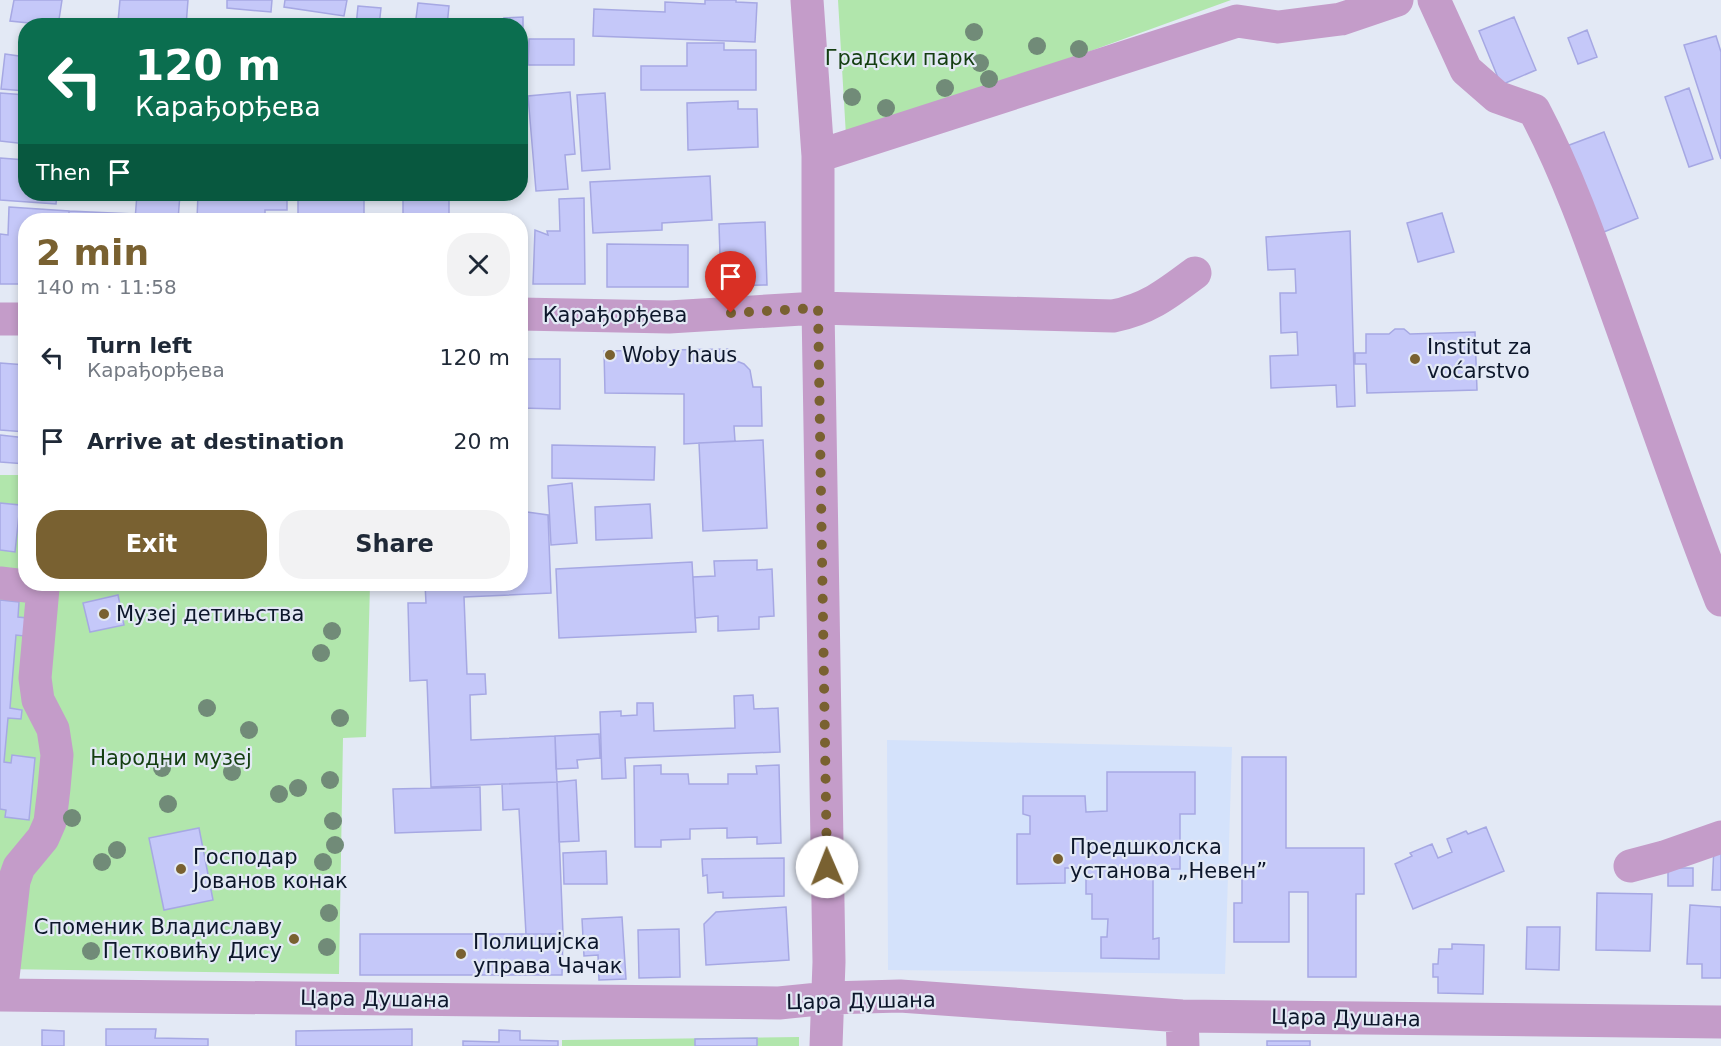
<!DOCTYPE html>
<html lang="en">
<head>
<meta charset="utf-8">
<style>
  :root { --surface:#fff; --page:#f2f2f3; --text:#1f2937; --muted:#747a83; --accent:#796131 }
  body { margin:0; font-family:"DejaVu Sans",sans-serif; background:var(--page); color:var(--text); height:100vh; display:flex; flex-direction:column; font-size:22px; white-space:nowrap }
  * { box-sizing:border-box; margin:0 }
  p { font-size:20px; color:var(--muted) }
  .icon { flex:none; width:33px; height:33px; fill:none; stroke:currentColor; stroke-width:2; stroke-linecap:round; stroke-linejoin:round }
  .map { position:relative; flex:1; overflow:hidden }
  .sheet { position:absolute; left:18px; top:213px; width:510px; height:378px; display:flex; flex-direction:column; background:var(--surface); border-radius:24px; box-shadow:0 3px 9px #0003 }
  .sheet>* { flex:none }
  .banner { position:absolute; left:18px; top:18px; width:510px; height:183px; border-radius:24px; box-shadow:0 3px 9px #0003; background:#0b6e4f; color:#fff; overflow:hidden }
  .pin { position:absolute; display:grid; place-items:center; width:51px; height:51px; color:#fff; margin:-62px -26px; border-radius:50% 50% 50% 0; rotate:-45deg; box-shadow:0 0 6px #0007 }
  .pin .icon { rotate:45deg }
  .me { position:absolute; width:66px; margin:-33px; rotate:359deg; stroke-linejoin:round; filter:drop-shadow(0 0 4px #0008) }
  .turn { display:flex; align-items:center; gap:21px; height:126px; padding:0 18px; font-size:27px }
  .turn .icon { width:78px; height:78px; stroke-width:2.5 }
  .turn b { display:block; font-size:42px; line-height:51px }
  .then { display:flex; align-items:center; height:57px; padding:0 18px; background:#0003; gap:12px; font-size:22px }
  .round { display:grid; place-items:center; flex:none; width:63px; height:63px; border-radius:24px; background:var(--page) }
  .summary { display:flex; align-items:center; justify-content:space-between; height:102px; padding:0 18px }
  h1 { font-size:36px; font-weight:600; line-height:45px; color:var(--accent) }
  .action { display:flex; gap:12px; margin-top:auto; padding:12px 18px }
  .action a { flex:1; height:69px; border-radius:24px; background:var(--accent); color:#fff; font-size:24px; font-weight:600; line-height:69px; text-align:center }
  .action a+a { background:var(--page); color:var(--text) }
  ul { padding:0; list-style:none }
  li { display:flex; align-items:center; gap:18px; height:84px; padding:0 18px }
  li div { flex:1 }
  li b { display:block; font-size:22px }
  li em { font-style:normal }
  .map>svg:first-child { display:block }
  .built { fill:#d4e2fb }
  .green { fill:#b1e6ac }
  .building { fill:#c5c8f9; stroke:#a6a8e3; stroke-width:1.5 }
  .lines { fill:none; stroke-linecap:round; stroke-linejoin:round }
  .minor { stroke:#c49cc9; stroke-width:33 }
  .tree { fill:#718b78 }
  .route { stroke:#796131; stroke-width:10; stroke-dasharray:0 18 }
  .poi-dot { fill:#796131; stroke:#e3e9f5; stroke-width:2 }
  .labels { text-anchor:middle; stroke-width:4.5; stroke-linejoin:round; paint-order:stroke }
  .park-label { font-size:21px; fill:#143e11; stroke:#e3e9f5 }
  .street-label { font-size:21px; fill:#0d172b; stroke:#e3e9f5 }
  .poi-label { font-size:21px; fill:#0d172b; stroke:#e3e9f5; text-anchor:start }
</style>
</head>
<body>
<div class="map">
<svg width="1721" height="1046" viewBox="0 0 1721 1046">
  <rect width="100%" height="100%" fill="#e3e9f5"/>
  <path class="built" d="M887 740 1232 747 1225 974 888 970Z"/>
  <path class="green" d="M838 0H1231L889 124 846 136Z
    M0 475H25L26 584H370L366 737 343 738 339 974 0 969Z
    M799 1037V1046H562V1040Z"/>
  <path class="building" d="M14 0H62L58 26 10 21Z
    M120 0H188L186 26 118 22Z
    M227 0H272L271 12 227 8Z
    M285 0H347L344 16 284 7Z
    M705 0H736V2L757 3 755 42 593 36 594 9 665 12V2L705 4Z
    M418 3 449 6 447 26H415Z
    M358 6 381 8 379 26H356Z
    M523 17V72H520V26H505L504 18Z
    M1514 17 1536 70 1501 85 1479 31Z
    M1587 30 1597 57 1578 64 1568 38Z
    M1716 36 1721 52V159L1684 45Z
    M529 39H574V65H528Z
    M687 43H724V50H756V90H641V66H687Z
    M5 54 26 57V91L1 89Z
    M1689 88 1713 159 1689 167 1665 97Z
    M570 92 575 154 565 155 568 189 536 191 528 96Z
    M0 93 26 95V144L0 141Z
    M605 93 610 169 582 171 577 95Z
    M738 101V109H757L758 147 688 150 687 103Z
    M1604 132 1638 218 1599 234 1564 147Z
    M0 158 26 160V194H57L56 204 0 200Z
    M710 176 712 220 662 223V230L593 233 590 182Z
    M137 194H180L178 220H135Z
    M198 194H287V210H265V220L197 219Z
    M298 194H364V220H298Z
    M403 194H449V220H403Z
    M584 198 585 284H533L535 230 548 235 547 231H560L559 199Z
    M9 207 69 211V220H26V284H0V234L8 235Z
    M69 211 134 214 133 220H69Z
    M1442 213 1454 252 1418 262 1407 223Z
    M512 215 513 220H468V217Z
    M765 222 767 285 721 286 719 224Z
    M1350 231 1355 406 1337 407 1336 385 1271 388 1270 356 1298 355 1297 332 1281 333 1280 293H1296L1295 269 1268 270 1266 237Z
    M607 244 688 245V287H607Z
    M1395 329H1404L1410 334 1475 332 1477 390 1367 393 1366 364H1355V353H1366V334H1389Z
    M728 349 729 358 744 364 750 370 753 387H761L762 426H734L735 441 684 444V394L605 393 604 351Z
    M520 359H560V409L520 408Z
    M0 363 26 365V432L0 430Z
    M0 435 26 438V464L0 462Z
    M763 440 767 528 703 531 699 443Z
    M552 445 655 447 654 480 552 478Z
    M572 483 577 543 551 545 548 486Z
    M0 503 20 505 15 552 0 550Z
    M650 504 652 538 596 540 595 507Z
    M520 511 548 515 551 593 464 597 467 674H485L486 694 470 695 471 740 555 736 557 782 431 787 427 680 410 681 408 603H426L425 584H520V555H523L520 541Z
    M757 560V570L772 569 774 616 759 617V629L718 631V616L695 618 693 577 715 576 714 561Z
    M692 562 696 632 559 638 556 569Z
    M118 595 124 625 90 632 83 603Z
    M0 600 19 602 18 617 27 618 24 636 16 635 10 708 22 710 21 719 8 718 4 762 11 763 12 755 35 758 29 820 5 817 6 810 0 809Z
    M753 695 754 709 778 708 780 752 625 758 626 778 602 779 600 712 621 711V716L637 715V703H653L654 731 735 728 734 696Z
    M599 734 600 758 577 760 578 768 556 769 555 736Z
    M1242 757H1286V848H1364V894H1356V977H1308V892H1289V942H1234V903H1242Z
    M661 765V774H688L689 784H728V774H757L756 766 779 765 781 843 757 844V837L727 838V828L690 829V839L661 840V847H635L634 766Z
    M1107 772H1195V814H1180V869H1153V939L1159 938V959L1101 958V937H1107L1108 919H1092V894H1086V868H1065V883L1017 884V834H1030V816L1023 814V796H1085L1086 812 1107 811Z
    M576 780 579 841 559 842 557 782Z
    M557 782 563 934H526L519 809 503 810 502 784Z
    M480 787 481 830 395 833 393 789Z
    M1486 827 1504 871 1413 909 1395 864 1412 856 1410 853 1432 844 1438 858 1452 852 1447 839 1466 831 1468 834Z
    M199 828 213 900 164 910 149 838Z
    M1714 846H1721V890H1712Z
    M606 851 607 884H564L563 853Z
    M784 858V896L723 898V892L708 893 707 875 703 876 702 859Z
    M1668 868H1693V886H1668Z
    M1597 893 1652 894 1650 951 1596 950Z
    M1690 905 1721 907V978H1702V964H1687Z
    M786 907 789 960 706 965 704 924 716 912Z
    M622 917 626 979 599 980 598 955 584 956 582 919Z
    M1527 927H1560L1559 970 1526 969Z
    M679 929 680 977 639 978 638 930Z
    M360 934H563L562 975H360Z
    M1452 944 1484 945 1483 994 1438 993V977H1433V964H1438L1439 949H1452Z
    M106 1029H156L155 1038 208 1039V1046H106Z
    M412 1029V1046H296V1031Z
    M42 1030 64 1031V1046H42Z
    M499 1030 520 1031V1040L558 1041V1046H463V1041L499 1042Z
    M757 1038V1046H695V1039Z
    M1267 1041H1310V1046H1267Z"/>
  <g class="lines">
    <path class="minor" d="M807 0 818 156V308L829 962 826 1046
      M1434 0 1466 70 1497 97 1534 110C1570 178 1595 252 1621 325 1654 417 1685 510 1721 600
      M818 156 1237 21 1278 27 1341 19 1397 0
      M520 314 669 317 818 308 1113 316C1148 309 1167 294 1195 273
      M0 319H26
      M0 583 43 588 35 678 38 700 53 729 57 755 54 788 50 822 43 838 19 867 14 881 1 995
      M1630 866 1664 857 1721 837
      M0 995 779 1003 829 998 900 996 1182 1016 1721 1022
      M1182 1016 1183 1046"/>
  </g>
  <g class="tree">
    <circle cx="974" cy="32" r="9"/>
    <circle cx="1037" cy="46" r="9"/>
    <circle cx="1079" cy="49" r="9"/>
    <circle cx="980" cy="63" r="9"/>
    <circle cx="989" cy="79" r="9"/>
    <circle cx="945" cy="88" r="9"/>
    <circle cx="852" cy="97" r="9"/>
    <circle cx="886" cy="108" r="9"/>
    <circle cx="332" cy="631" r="9"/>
    <circle cx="321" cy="653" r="9"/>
    <circle cx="207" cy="708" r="9"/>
    <circle cx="340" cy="718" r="9"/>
    <circle cx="249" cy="730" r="9"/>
    <circle cx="162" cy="768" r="9"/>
    <circle cx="232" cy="772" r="9"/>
    <circle cx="330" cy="780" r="9"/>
    <circle cx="298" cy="788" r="9"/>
    <circle cx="279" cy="794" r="9"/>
    <circle cx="168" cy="804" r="9"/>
    <circle cx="72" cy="818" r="9"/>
    <circle cx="333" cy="821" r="9"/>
    <circle cx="335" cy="845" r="9"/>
    <circle cx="117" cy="850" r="9"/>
    <circle cx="102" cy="862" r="9"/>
    <circle cx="323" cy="862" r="9"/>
    <circle cx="329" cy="913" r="9"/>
    <circle cx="327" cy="947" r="9"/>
    <circle cx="91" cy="951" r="9"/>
  </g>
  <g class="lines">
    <path class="route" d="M731 313 818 308 827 867"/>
  </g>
  <g class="poi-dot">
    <circle cx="610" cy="355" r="6"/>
    <circle cx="1415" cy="359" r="6"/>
    <circle cx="104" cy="614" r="6"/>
    <circle cx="1058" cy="859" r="6"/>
    <circle cx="181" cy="869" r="6"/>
    <circle cx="294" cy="939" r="6"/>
    <circle cx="461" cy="954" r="6"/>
  </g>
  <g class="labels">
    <g class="park-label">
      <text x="900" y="65">Градски парк</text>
      <text x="171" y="765">Народни музеј</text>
    </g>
    <g class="street-label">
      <text x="615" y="322">Карађорђева</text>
      <text transform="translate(375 999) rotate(1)" y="7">Цара Душана</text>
      <text transform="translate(861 1001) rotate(-1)" y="7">Цара Душана</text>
      <text transform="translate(1346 1018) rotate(1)" y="7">Цара Душана</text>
    </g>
    <g class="poi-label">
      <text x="1427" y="354">Institut za<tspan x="1427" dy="24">voćarstvo</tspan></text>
      <text x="622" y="362">Woby haus</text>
      <text x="116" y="621">Музеј детињства</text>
      <text x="1070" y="854">Предшколска<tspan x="1070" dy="24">установа „Невен”</tspan></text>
      <text x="193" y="864">Господар<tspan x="193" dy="24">Јованов конак</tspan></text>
      <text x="282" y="934" text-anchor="end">Споменик Владиславу<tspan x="282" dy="24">Петковићу Дису</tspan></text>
      <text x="473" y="949">Полицијска<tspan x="473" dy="24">управа Чачак</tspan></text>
    </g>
  </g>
</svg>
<div class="pin" style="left:731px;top:313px;background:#d93025"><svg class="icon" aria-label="arrive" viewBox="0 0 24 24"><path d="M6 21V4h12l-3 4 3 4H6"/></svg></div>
<svg class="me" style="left:827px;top:867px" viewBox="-20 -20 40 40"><circle r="19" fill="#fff"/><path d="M0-13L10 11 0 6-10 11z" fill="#796131"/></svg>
<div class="banner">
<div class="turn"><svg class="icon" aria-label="left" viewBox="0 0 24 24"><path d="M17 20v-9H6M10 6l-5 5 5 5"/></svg><div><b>120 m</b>Карађорђева</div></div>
<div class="then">Then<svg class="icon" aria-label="arrive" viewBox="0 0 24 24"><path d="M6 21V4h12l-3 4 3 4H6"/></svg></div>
</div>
<section class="sheet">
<div class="summary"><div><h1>2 min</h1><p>140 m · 11:58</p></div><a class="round"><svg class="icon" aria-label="close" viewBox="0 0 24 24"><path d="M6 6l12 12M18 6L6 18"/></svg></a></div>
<ul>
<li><svg class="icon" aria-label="left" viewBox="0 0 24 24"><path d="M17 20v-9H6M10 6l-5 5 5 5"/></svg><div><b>Turn left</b><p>Карађорђева</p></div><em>120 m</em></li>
<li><svg class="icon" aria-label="arrive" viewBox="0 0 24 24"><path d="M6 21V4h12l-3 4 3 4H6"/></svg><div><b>Arrive at destination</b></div><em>20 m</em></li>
</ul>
<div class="action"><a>Exit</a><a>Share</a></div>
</section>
</div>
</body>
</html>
